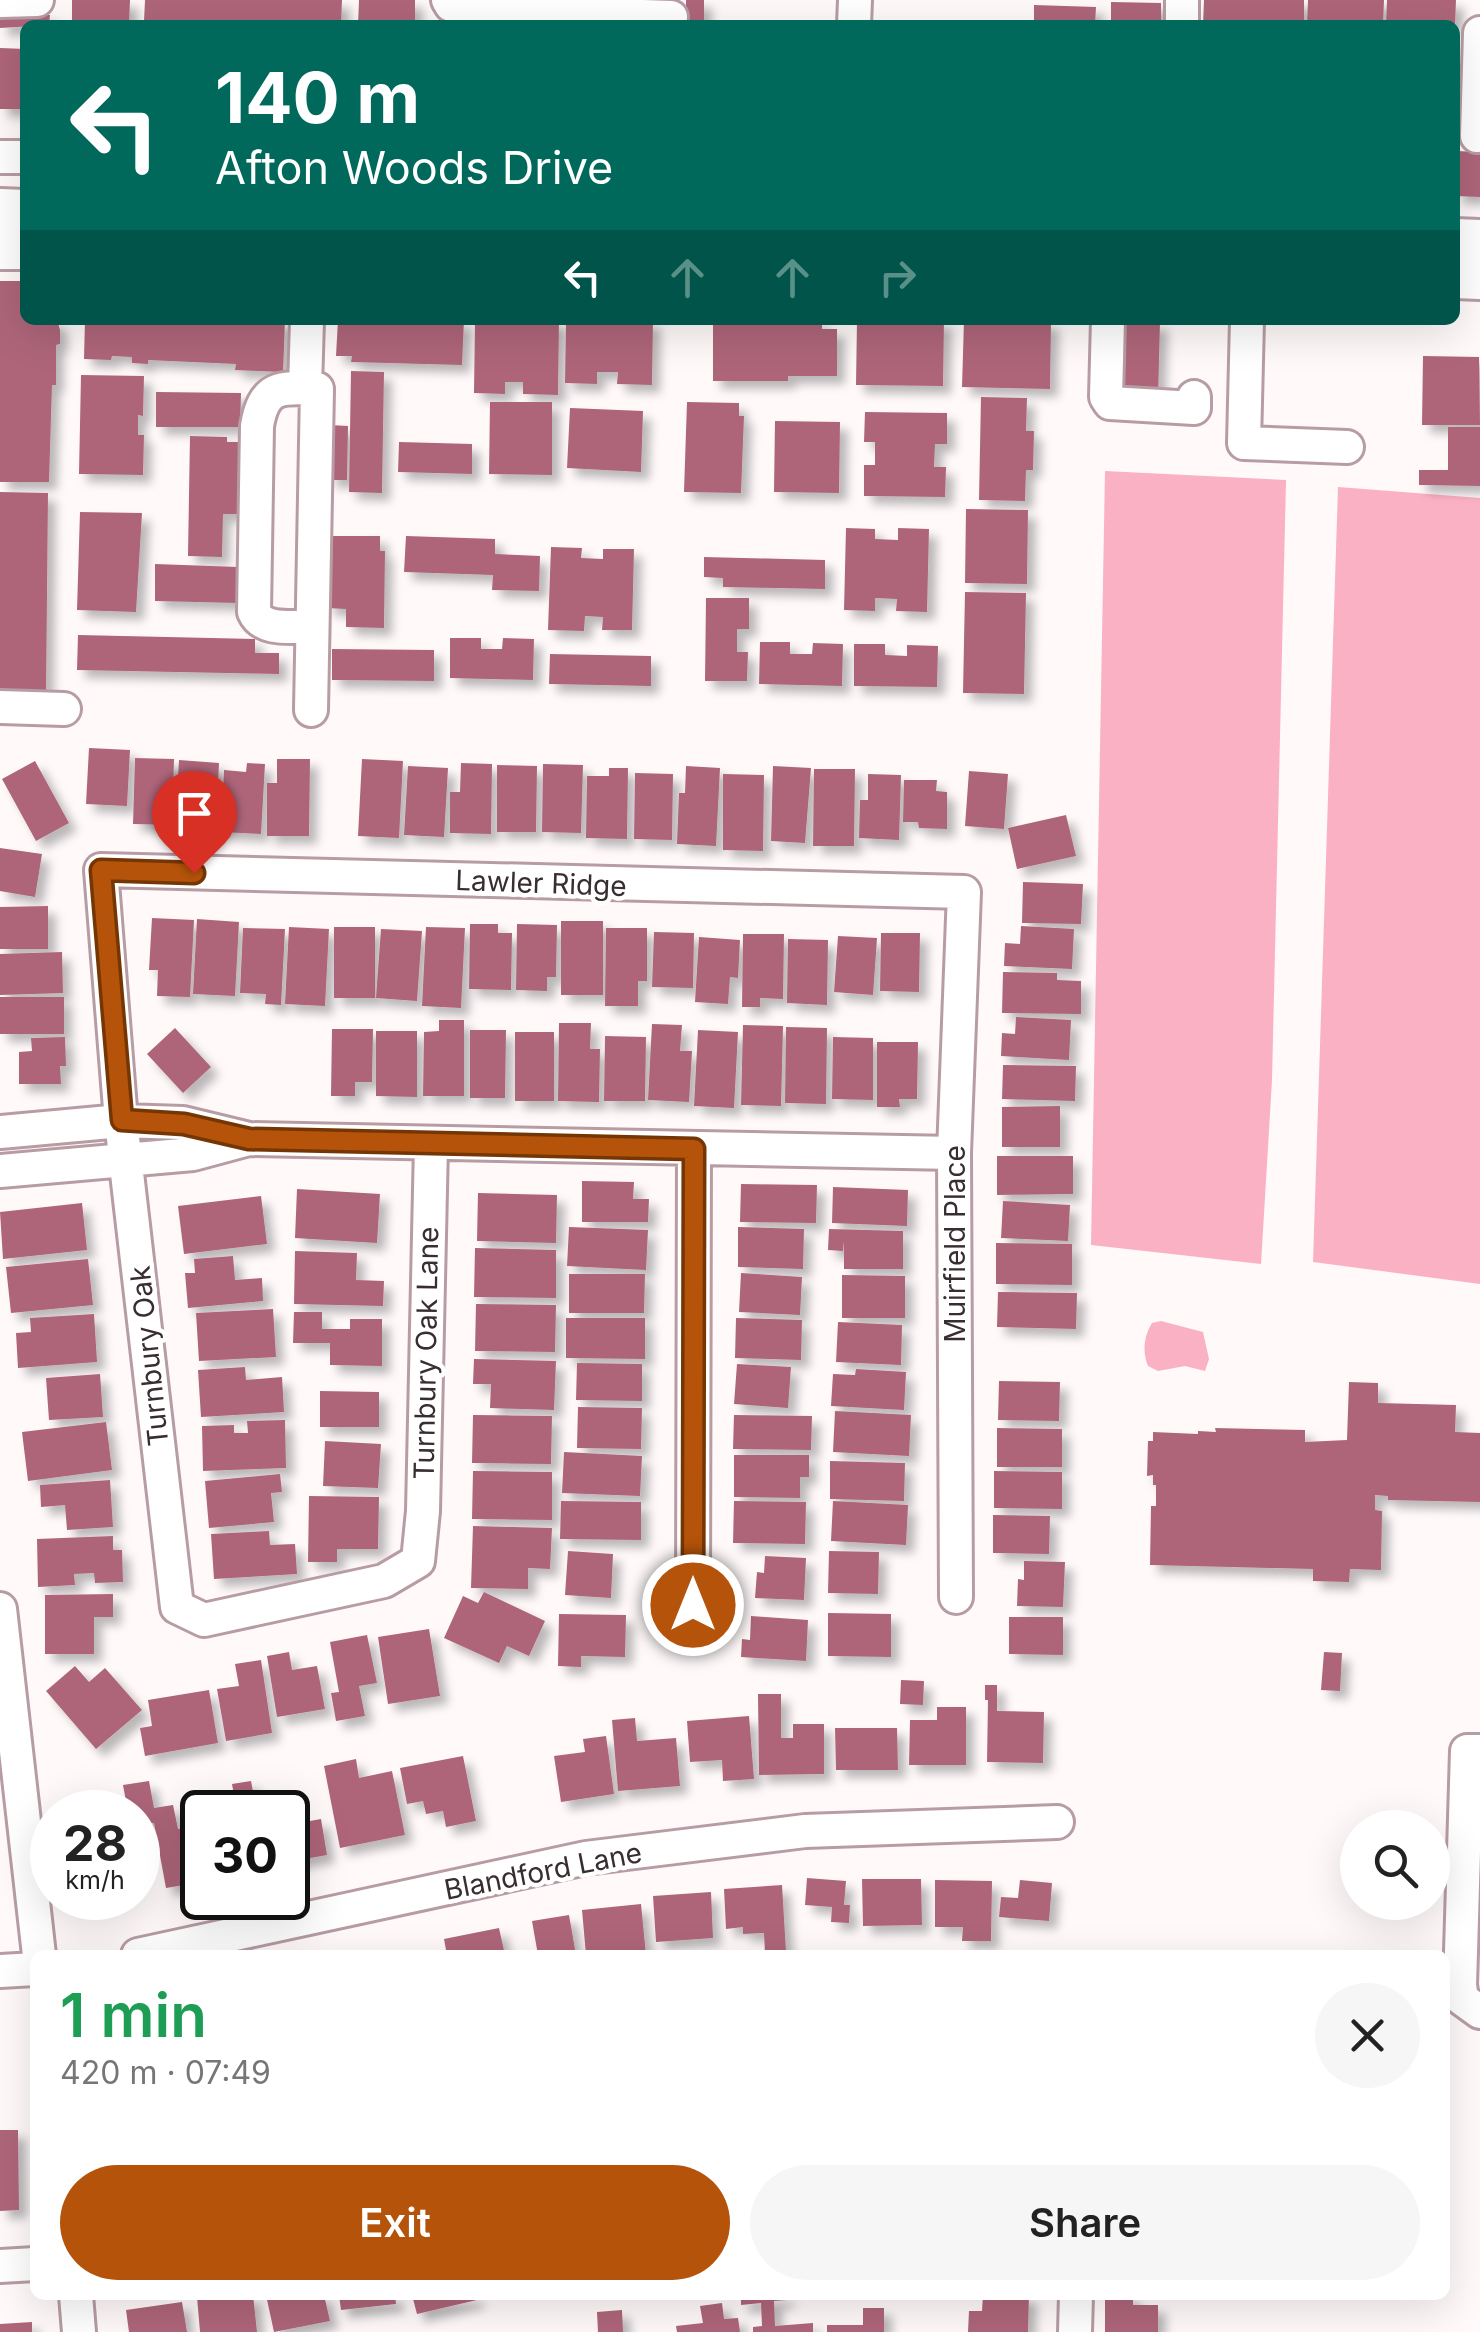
<!DOCTYPE html>
<html lang="en">
<head>
<meta charset="utf-8">
<style>
  :root { --surface:#fff; --page:#f6f6f6; --text:#222; --muted:#767676; --accent:#b45309 }
  body { margin:0; font-family:Inter,sans-serif; background:var(--page); color:var(--text); height:100vh; display:flex; flex-direction:column; font-size:38px; white-space:nowrap }
  * { box-sizing:border-box; margin:0 }
  p { font-size:32px; color:var(--muted) }
  .icon { flex:none; width:55px; height:55px; fill:none; stroke:currentColor; stroke-width:2; stroke-linecap:round; stroke-linejoin:round }
  .map { position:relative; flex:1; overflow:hidden }
  .panel { position:absolute; left:30px; top:1950px; width:1420px; height:350px; display:flex; flex-direction:column; background:var(--surface); border-radius:15px; box-shadow:0 10px 40px #0002 }
  .panel>* { flex:none }
  .top-card { position:absolute; left:20px; top:20px; width:1440px; height:305px; border-radius:15px; box-shadow:0 10px 40px #0002; background:#00695c; color:#fff; overflow:hidden }
  .buttons { position:absolute; left:1340px; top:1810px; display:grid; gap:20px }
  .buttons a { display:grid; place-items:center; width:110px; height:110px; border-radius:50%; background:var(--surface); box-shadow:0 10px 40px #0002; font-size:50px }
  .speed { position:absolute; left:30px; top:1790px; display:flex; gap:20px; font-size:50px; font-weight:700; text-align:center }
  .speed>* { display:grid; place-content:center; width:130px; height:130px; border-radius:50%; background:var(--surface); box-shadow:0 10px 40px #0002; line-height:1 }
  .speed small { font-size:25px; font-weight:400 }
  .speed .limit { border:5px solid #111; border-radius:15px; background:#fff; color:#111 }
  .pin { position:absolute; display:grid; place-items:center; width:85px; height:85px; color:#fff; margin:-102px -42px; border-radius:50% 50% 50% 0; rotate:-45deg; box-shadow:0 0 10px #0007 }
  .pin .icon { rotate:45deg }
  .me { position:absolute; width:110px; margin:-55px; rotate:0deg; stroke-linejoin:round; filter:drop-shadow(0 0 8px #0008) }
  .turn { display:flex; align-items:center; gap:35px; height:210px; padding:0 30px; font-size:45px }
  .turn .icon { width:130px; height:130px; stroke-width:2.5 }
  .turn b { display:block; font-size:70px; line-height:85px }
  .lanes { display:flex; align-items:center; height:95px; padding:0 30px; background:#0003; justify-content:center; gap:50px; direction:ltr }
  .lanes .off { opacity:.35 }
  .round { display:grid; place-items:center; flex:none; width:105px; height:105px; border-radius:52px; background:var(--page) }
  .summary { display:flex; align-items:center; justify-content:space-between; height:170px; padding:0 30px }
  h1 { font-size:60px; font-weight:600; line-height:75px; color:#1e9e55 }
  .primary-button { display:flex; gap:20px; margin-top:auto; padding:20px 30px }
  .primary-button a { flex:1; height:115px; border-radius:60px; background:var(--accent); color:#fff; font-size:40px; font-weight:600; line-height:115px; text-align:center }
  .primary-button a+a { background:var(--page); color:var(--text) }
  .map>svg:first-child { display:block }
  .green { fill:#fbb1c4 }
  .building { fill:#ae657a; filter:url(#shadow) }
  .lines { fill:none; stroke-linecap:round; stroke-linejoin:round }
  .minor-casing { stroke:#b79da3; stroke-width:38 }
  .major-casing { stroke:#b79da3; stroke-width:48 }
  .minor { stroke:#fff; stroke-width:32 }
  .major { stroke:#fff; stroke-width:42 }
  .route-casing { stroke:#753606; stroke-width:25 }
  .route { stroke:#b45309; stroke-width:18 }
  .labels { text-anchor:middle; stroke-width:9; stroke-linejoin:round; paint-order:stroke }
  .street-label { font-size:28px; fill:#382d30; stroke:#fff }
</style>
</head>
<body>
<div class="map">
<svg width="1480" height="2332" viewBox="0 0 1480 2332">
  <defs>
    <filter id="shadow"><feDropShadow dx="8" dy="8" stdDeviation="5" flood-color="#0004"/></filter>
  </defs>
  <rect width="100%" height="100%" fill="#fff9fa"/>
  <path class="green" d="M1105 471 1286 480 1272 1080 1261 1264 1091 1245Z
    M1338 487 1480 498V1284L1313 1262Z
    M1161 1321 1203 1332 1209 1359 1205 1371 1185 1366 1158 1371 1148 1366C1142 1352 1144 1336 1152 1323Z"/>
  <path class="building" d="M72 0H130L129 25H72Z
    M145 0H342L341 25 144 21Z
    M359 0H415V25H358Z
    M686 0H704V25H686Z
    M1204 0H1304V25H1203Z
    M1308 0H1384L1383 25H1307Z
    M1387 0H1456L1455 25H1386Z
    M1111 2 1161 3V25H1111Z
    M1034 5 1096 7 1095 25H1034Z
    M0 14 50 15 49 25 0 28Z
    M0 48 25 49V109H0Z
    M1456 151 1480 152V197L1455 196Z
    M0 281H25V320H57L60 330V344L56 345V385H52L49 482H0Z
    M85 320H285L283 372 235 370 236 364 148 360V364L132 363V357L112 356 111 360 84 359Z
    M338 320H464L462 365 351 362 352 356H336Z
    M475 320H559L558 395 523 394V382H505V394L474 393Z
    M566 320H653L652 385 617 384 618 372H597V384L565 383Z
    M713 320 822 321V329H837V376H788V381H713Z
    M857 320H944L943 386 856 385Z
    M964 320 1051 321 1050 389 962 387Z
    M1112 321 1160 322 1158 399 1110 397Z
    M1423 356 1479 357 1480 425H1422Z
    M351 371 384 372 382 493 349 492Z
    M81 375 144 376 143 416 138 415V435H144L143 475 79 474Z
    M156 392 241 393 240 427H156Z
    M981 397 1027 398 1026 431H1034L1033 470H1026L1025 501 979 500Z
    M490 402H552V475L489 474Z
    M687 402 739 403V416H744L741 493 684 492Z
    M570 408 643 411 641 472 567 468Z
    M865 412 947 413V444H935L934 467H946L945 497 864 496V465H875V442H864Z
    M775 421 840 422 839 493 774 492Z
    M330 425 348 426 347 480H328Z
    M1448 427H1480V486L1419 485V470H1448Z
    M190 436 227 437V442H246L244 514H223L222 557 188 556Z
    M399 442 472 444V474L398 472Z
    M0 492 48 493 46 697 0 696Z
    M966 509 1028 510 1027 584 965 583Z
    M80 512 142 513 136 612 77 610Z
    M846 528 875 529V539L898 540V528L929 529 927 612 896 611 897 599 875 598V611L844 610Z
    M328 536H380V551H385L384 628 346 627V609L326 608Z
    M406 536 495 539V554L540 556 539 591 492 590 493 575 404 572Z
    M551 547 582 548 581 558 603 559V549H634L632 630H602L603 617 585 616 584 631 548 630Z
    M704 557 825 560V589L723 587V578L704 577Z
    M155 564 239 567 238 603 155 601Z
    M965 592 1026 593 1024 694 963 693Z
    M706 598H749V629H737V652H748L747 681H705Z
    M78 635 255 639V653H279V674L77 670Z
    M450 638H481V649H502L503 638 534 639 533 680 450 678Z
    M760 642H790V654H812L813 643 843 644 842 686 759 684Z
    M854 644H885V655L907 656V645L938 646 937 687 854 686Z
    M332 649 434 650V681L332 680Z
    M550 654 651 656V686L549 684Z
    M89 748 130 750 127 806 86 804Z
    M135 758 174 759 172 825 133 824Z
    M277 759H310L309 836H267V783H277Z
    M362 759 403 761 399 838 358 836Z
    M179 760 219 763 216 828 175 826Z
    M35 761 69 823 36 841 2 779Z
    M247 763 265 764 261 834 221 832 224 770 246 772Z
    M461 763 492 764 491 834 450 833V792H460Z
    M543 764 583 765 581 833 542 832Z
    M497 765 537 766 536 832H497Z
    M408 766 448 768 444 837 404 835Z
    M686 766 720 768 716 846 677 844 679 793H685Z
    M773 766 811 768 805 843 771 841Z
    M609 768H628L627 839 586 838 587 776H609Z
    M814 769H855L854 846H813Z
    M969 771 1008 774 1004 829 965 826Z
    M635 773 673 774 672 840 634 839Z
    M723 774 764 775 763 851 723 850Z
    M868 774 901 775 899 840 859 838 860 800H868Z
    M904 780H937L936 791 947 792V829L919 828 918 822H903Z
    M1066 815 1076 856 1017 869 1008 828Z
    M0 848 42 854 35 897 0 891Z
    M1023 882 1083 884 1081 924 1022 923Z
    M48 906V949H0V907Z
    M152 918 194 920 190 997 157 996 158 970H149Z
    M197 919 239 922 235 996 193 994Z
    M561 921H603V995H561Z
    M470 924H498V933H512L511 990 469 989Z
    M517 924 557 925 556 977H547V991L516 990Z
    M1021 926 1074 929 1072 969 1004 966 1005 943 1020 944Z
    M289 927 329 929 325 1006 285 1004Z
    M334 927H375V998H334Z
    M426 927 465 928 461 1008 422 1006Z
    M243 928 285 929 281 1005 265 1004 266 994 240 993Z
    M606 928H647V981H638V1006H605Z
    M381 929 422 931 417 1001 376 998Z
    M654 932 694 933 693 988 652 987Z
    M881 933H920L919 992 880 991Z
    M743 934H784L783 999 760 998V1007H742Z
    M838 936 877 938 873 995 834 992Z
    M699 937 740 940 738 978 730 977 728 1004 695 1002Z
    M788 939 828 940 827 1005 787 1003Z
    M62 952 63 993 0 995V954Z
    M1003 972 1057 973V980L1081 981V1014L1002 1013Z
    M0 997H64V1034H0Z
    M1016 1017 1071 1020 1069 1060 1001 1056 1002 1033 1015 1034Z
    M439 1020H464V1096H423L424 1032 439 1031Z
    M559 1023H591L590 1049H600L599 1102 558 1101Z
    M652 1024 682 1025 680 1051H692L689 1102 648 1100Z
    M743 1025 783 1026 781 1106 741 1105Z
    M786 1027 827 1028 826 1104 785 1103Z
    M175 1028 211 1067 183 1093 147 1054Z
    M332 1029H373L372 1082H355V1096H331Z
    M470 1030H506L505 1098H470Z
    M698 1030 738 1032 734 1108 694 1106Z
    M376 1031H417V1097L376 1096Z
    M515 1032H554V1101H515Z
    M605 1036 646 1037 645 1101H604Z
    M65 1037 66 1066H60L61 1084H19V1052L32 1051 31 1038Z
    M833 1037 873 1038V1100L832 1099Z
    M877 1042H918L917 1099H899L900 1107H877Z
    M1003 1065 1076 1066 1075 1101 1002 1099Z
    M1060 1106V1147H1002V1107Z
    M997 1156H1073V1194L997 1195Z
    M582 1181 634 1182 633 1199H649L648 1222H582Z
    M741 1184 817 1185 816 1223 740 1222Z
    M833 1187 908 1190 907 1226 832 1223Z
    M297 1189 380 1194 377 1243 295 1238Z
    M478 1193 557 1195 556 1243 477 1241Z
    M261 1196 267 1244 184 1254 178 1206Z
    M1003 1201 1070 1205 1068 1241 1001 1238Z
    M82 1203 87 1250 3 1259 0 1212Z
    M569 1227 648 1230 646 1270 567 1266Z
    M738 1227 804 1229 803 1269 738 1267Z
    M829 1229 903 1231V1269H844V1241L843 1251 828 1250Z
    M996 1243 1072 1244V1285L996 1284Z
    M475 1248 556 1250V1298L474 1297Z
    M295 1251 357 1253 356 1280 384 1281 383 1306 294 1304Z
    M233 1256 235 1280 262 1278 263 1301 188 1308 185 1273H195L194 1259Z
    M88 1259 93 1305 11 1313 6 1267Z
    M741 1273 802 1277 800 1315 739 1312Z
    M569 1274H645L644 1313H569Z
    M842 1275 905 1276V1318H842Z
    M998 1292 1077 1293 1076 1329 997 1327Z
    M476 1304 556 1305 555 1352 475 1351Z
    M273 1309 276 1357 199 1361 196 1313Z
    M294 1312H322V1329H350V1319H382V1366L330 1365V1343H293Z
    M94 1314 97 1362 18 1368 16 1333 31 1332 30 1318Z
    M566 1318H645V1359L566 1358Z
    M736 1318 802 1320 801 1360 735 1358Z
    M838 1322 902 1325 901 1365 836 1362Z
    M474 1359 556 1361 554 1410 490 1408 491 1384H473Z
    M577 1363 642 1364V1401L576 1400Z
    M737 1364 791 1367 788 1408 734 1404Z
    M245 1367 246 1380 282 1377 284 1412 201 1417 198 1370Z
    M856 1369 906 1372 904 1410 831 1406 833 1374 855 1375Z
    M100 1374 103 1417 49 1420 46 1378Z
    M999 1381 1060 1382 1059 1421 998 1420Z
    M1349 1382 1378 1383V1403L1456 1405 1455 1432 1480 1433V1502L1388 1500V1496L1375 1495V1510L1382 1511 1381 1570 1350 1569 1349 1582 1313 1581V1569L1150 1565 1151 1506H1156V1485H1153V1475L1147 1476 1148 1441H1153V1432L1198 1434V1431L1216 1432 1215 1428 1305 1430V1442L1347 1440Z
    M320 1391 379 1392V1427H320Z
    M578 1407 642 1408 641 1449 577 1448Z
    M835 1411 911 1415 909 1456 833 1452Z
    M473 1415 552 1416 551 1464 472 1463Z
    M734 1415 812 1416 811 1450 733 1449Z
    M285 1420 286 1468 203 1471 202 1426 234 1425V1433H248L247 1421Z
    M106 1422 112 1470 28 1481 22 1432Z
    M997 1428 1062 1429V1467H997Z
    M325 1441 381 1444 378 1488 323 1486Z
    M564 1452 642 1456 640 1496 562 1493Z
    M734 1455H809V1477H800V1498L734 1497Z
    M830 1461 905 1463 904 1501 830 1499Z
    M473 1471 552 1472V1520L472 1519Z
    M994 1471 1062 1472V1509L994 1508Z
    M280 1474 282 1492 271 1493 274 1522 209 1528 205 1481Z
    M110 1480 113 1527 67 1530 65 1505 41 1507 40 1485Z
    M309 1496 379 1497 378 1549H337V1562H308Z
    M561 1501 641 1502V1540L560 1539Z
    M734 1501 806 1502 805 1544 733 1543Z
    M833 1501 908 1505 906 1545 831 1541Z
    M993 1515 1050 1516 1049 1554 993 1553Z
    M473 1526 552 1528 550 1569 528 1568V1589L471 1588Z
    M269 1531 270 1545 295 1544 297 1574 214 1579 211 1534Z
    M113 1536V1550H122L123 1582 95 1583 94 1573 74 1574 75 1585 38 1587 37 1539Z
    M568 1551 613 1554 611 1598 565 1595Z
    M829 1551 879 1552 878 1594 828 1593Z
    M765 1556 806 1558 804 1600 755 1598 757 1572 764 1573Z
    M1024 1561 1065 1562 1063 1607 1017 1606 1018 1579 1024 1580Z
    M484 1592 545 1621 529 1656 507 1646 499 1663 444 1638 463 1596 478 1603Z
    M113 1594V1617H94V1654H45V1595Z
    M828 1613 891 1614V1657L828 1656Z
    M559 1614 626 1615 625 1657 581 1656V1667L558 1666Z
    M751 1616 808 1620 806 1661 741 1657 742 1639 750 1640Z
    M1009 1617H1063V1655L1009 1654Z
    M429 1629 440 1696 388 1704 378 1637Z
    M367 1635 377 1683 359 1686 365 1716 336 1721 331 1693 339 1692 330 1642Z
    M289 1652 292 1670 317 1666 325 1709 277 1717 267 1656Z
    M1324 1652 1342 1653 1340 1691 1321 1690Z
    M261 1660 272 1733 226 1741 217 1689 239 1686 235 1664Z
    M75 1666 89 1682 105 1668 142 1710 96 1749 46 1691Z
    M901 1680 924 1681 923 1705 900 1704Z
    M985 1685H997V1711L1044 1712 1043 1763 987 1762 988 1700H985Z
    M209 1690 218 1743 145 1756 140 1728 152 1726 148 1700Z
    M758 1694H781V1738H793V1724H824V1774L759 1775Z
    M937 1707H966V1765H909L910 1720H937Z
    M749 1716 754 1779 723 1781 722 1760 690 1762 687 1721Z
    M635 1718 637 1741 676 1738 680 1786 618 1791 612 1720Z
    M835 1728H897L898 1770H836Z
    M606 1736 614 1794 561 1802 554 1756 585 1752 583 1739Z
    M463 1756 476 1821 446 1827 443 1811 426 1814 423 1801 407 1804 400 1768Z
    M356 1759 359 1778 392 1771 405 1835 340 1848 324 1766Z
    M149 1781 154 1808 173 1805 178 1829 202 1825V1882L166 1888 154 1823 138 1825V1812H128L123 1785Z
    M251 1781 257 1812H237L232 1784Z
    M321 1819 327 1855 288 1862V1825Z
    M807 1878 846 1881 844 1905H850L849 1923 831 1922 832 1907 805 1905Z
    M862 1879H921L922 1925 863 1926Z
    M935 1880 992 1881 991 1941H962L963 1927H935Z
    M1020 1880 1052 1883 1049 1921 999 1917 1001 1897 1018 1898Z
    M782 1885 786 1952 765 1954 764 1933 743 1934V1927L726 1929 724 1889Z
    M711 1892 713 1938 656 1942 653 1896Z
    M641 1904 646 1955H586L582 1910Z
    M569 1915 576 1955H538L532 1921Z
    M499 1928 505 1955H447L444 1939Z
    M0 2130H18L19 2210 0 2211Z
    M253 2295 257 2332H200L197 2297Z
    M266 2295H324L330 2321 274 2332Z
    M339 2295H395L396 2304 341 2310Z
    M412 2295H475L477 2300 417 2314Z
    M741 2295H786L787 2300 774 2301 775 2326 813 2323V2332H753V2327L762 2326 761 2303 741 2305Z
    M983 2295H1029L1028 2332H968L969 2311H982Z
    M1105 2295H1133V2305H1158V2332H1105Z
    M182 2302 187 2332H129L126 2310Z
    M722 2303 724 2319 738 2318 740 2332H677L676 2326 703 2323 700 2306Z
    M863 2308H884V2332H827V2325H863Z
    M622 2310 623 2332H598L597 2312Z
    M32 2322V2332H0V2324Z"/>
  <g class="lines">
    <defs>
      <path id="minor" d="M448 0 451 5 469 10 671 17
        M0 1 37 0
        M854 25 855 0
        M1182 25V0
        M1477 136 1480 33
        M0 157H25
        M1108 320 1106 397 1110 403 1194 408V397
        M1247 320 1244 443 1347 447
        M305 388 307 320
        M0 707 64 709
        M311 710 317 389C281 387 264 385 257 426L254 612C263 632 293 626 312 627
        M0 1132 121 1121 183 1123 249 1139 954 1153
        M431 1144 423 1511 418 1561 384 1581 204 1620 177 1607 121 1121 101 870 964 892 954 1153 956 1597
        M0 1171 193 1154 245 1140
        M693 1605 694 1149
        M0 1609 39 1955
        M1480 1751H1467L1460 1985 1462 1999 1480 2012
        M138 1955 586 1858 805 1831 1057 1822
        M0 1971 35 1969
        M0 2266 35 2264
        M76 2295 79 2332
        M1075 2332 1076 2295"/>
      <path id="major" d="M0 210 25 211
        M1455 240 1480 241
        M0 248H25
        M1455 277 1480 278"/>
    </defs>
    <use href="#minor" class="minor-casing"/>
    <use href="#major" class="major-casing"/>
    <use href="#minor" class="minor"/>
    <use href="#major" class="major"/>
  </g>
  <g class="lines">
    <defs>
      <path id="route" d="M194 873 101 870 122 1120 184 1124 249 1139 694 1149 693 1605"/>
    </defs>
    <use href="#route" class="route-casing"/>
    <use href="#route" class="route"/>
  </g>
  <g class="labels">
    <g class="street-label">
      <text transform="translate(541 883) rotate(2)" y="10">Lawler Ridge</text>
      <text transform="translate(955 1244) rotate(-90)" y="10">Muirfield Place</text>
      <text transform="translate(426 1353) rotate(-89)" y="10">Turnbury Oak Lane</text>
      <text transform="translate(149 1356) rotate(-96)" y="10">Turnbury Oak</text>
      <text transform="translate(543 1871) rotate(-11)" y="10">Blandford Lane</text>
    </g>
  </g>
</svg>
<div class="buttons">
<a><svg class="icon" aria-label="search" viewBox="0 0 24 24"><circle cx="10" cy="10" r="6"/><path d="M15 15l6 6"/></svg></a>
</div>
<div class="speed"><div>28<small>km/h</small></div><div class="limit">30</div></div>
<div class="pin" style="left:194px;top:873px;background:#d93025"><svg class="icon" aria-label="arrive" viewBox="0 0 24 24"><path d="M6 21V4h12l-3 4 3 4H6"/></svg></div>
<svg class="me" style="left:693px;top:1605px" viewBox="-20 -20 40 40"><circle r="17" fill="#b45309" stroke="#fff" stroke-width="3"/><path d="M0-11L8 9 0 5-8 9z" fill="#fff"/></svg>
<div class="top-card">
<div class="turn"><svg class="icon" aria-label="left" viewBox="0 0 24 24"><path d="M17 20v-9H6M10 6l-5 5 5 5"/></svg><div><b>140 m</b>Afton Woods Drive</div></div>
<div class="lanes"><svg class="icon" aria-label="left" viewBox="0 0 24 24"><path d="M17 20v-9H6M10 6l-5 5 5 5"/></svg><svg class="icon off" aria-label="ahead" viewBox="0 0 24 24"><path d="M12 20V5M6 11l6-6 6 6"/></svg><svg class="icon off" aria-label="ahead" viewBox="0 0 24 24"><path d="M12 20V5M6 11l6-6 6 6"/></svg><svg class="icon off" aria-label="right" viewBox="0 0 24 24"><path d="M7 20v-9h11M14 6l5 5-5 5"/></svg></div>
</div>
<section class="panel">
<div class="summary"><div><h1>1 min</h1><p>420 m · 07:49</p></div><a class="round"><svg class="icon" aria-label="close" viewBox="0 0 24 24"><path d="M6 6l12 12M18 6L6 18"/></svg></a></div>
<div class="primary-button"><a>Exit</a><a>Share</a></div>
</section>
</div>
</body>
</html>
